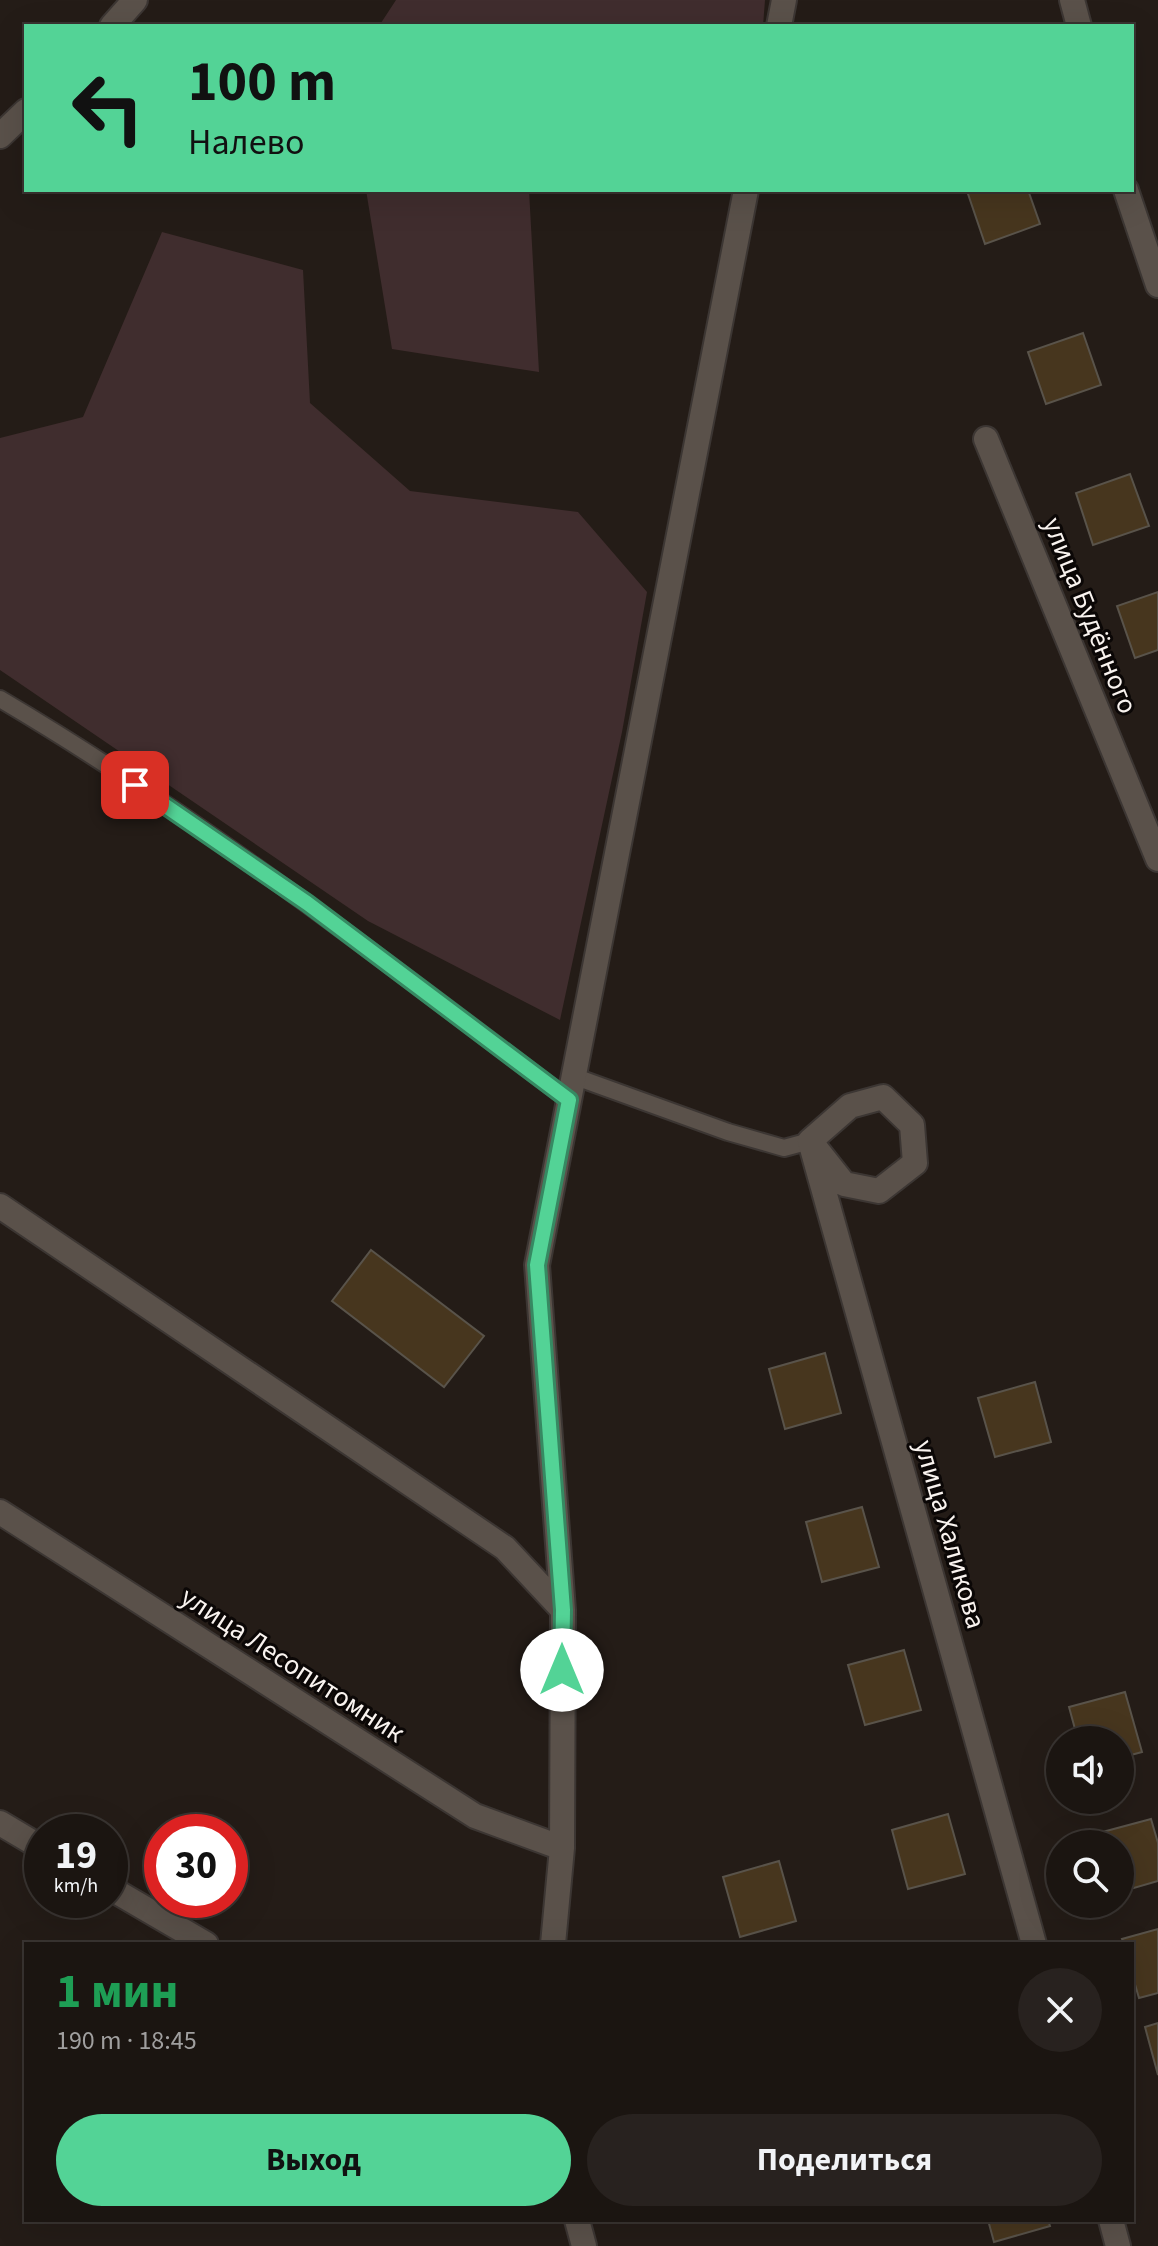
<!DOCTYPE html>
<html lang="ru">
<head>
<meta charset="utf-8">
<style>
  :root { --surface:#1b1511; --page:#28221f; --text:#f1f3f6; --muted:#a09f9f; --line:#393431; --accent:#53d396 }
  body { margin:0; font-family:"Source Sans 3",sans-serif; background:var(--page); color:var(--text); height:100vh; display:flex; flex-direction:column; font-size:30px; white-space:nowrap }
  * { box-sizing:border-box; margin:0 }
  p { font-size:26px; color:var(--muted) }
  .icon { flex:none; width:44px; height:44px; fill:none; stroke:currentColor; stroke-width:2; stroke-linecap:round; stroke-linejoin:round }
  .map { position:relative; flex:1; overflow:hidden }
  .details { position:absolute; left:24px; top:1942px; width:1110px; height:280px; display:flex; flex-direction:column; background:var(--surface); border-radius:0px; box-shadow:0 8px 32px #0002,0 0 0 2px var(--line) }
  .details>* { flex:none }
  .hud { position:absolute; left:24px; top:24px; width:1110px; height:168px; border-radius:0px; box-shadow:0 8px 32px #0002,0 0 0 2px var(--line); background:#53d396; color:#111; overflow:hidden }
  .tools { position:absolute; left:1046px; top:1726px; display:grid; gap:16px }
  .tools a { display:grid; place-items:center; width:88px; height:88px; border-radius:50%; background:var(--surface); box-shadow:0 8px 32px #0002,0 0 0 2px var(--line); font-size:40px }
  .speed { position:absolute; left:24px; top:1814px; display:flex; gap:16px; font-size:40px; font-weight:700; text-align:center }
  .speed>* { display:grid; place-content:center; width:104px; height:104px; border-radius:50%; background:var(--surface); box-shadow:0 8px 32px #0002,0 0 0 2px var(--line); line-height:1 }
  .speed small { font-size:20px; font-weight:400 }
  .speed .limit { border:12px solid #d22; background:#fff; color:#111 }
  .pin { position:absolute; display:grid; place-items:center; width:68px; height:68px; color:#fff; margin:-34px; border-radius:16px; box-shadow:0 4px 12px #0006 }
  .me { position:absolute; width:88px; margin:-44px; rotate:0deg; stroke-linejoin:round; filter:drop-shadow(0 0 6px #0008) }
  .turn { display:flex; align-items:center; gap:28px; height:168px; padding:0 32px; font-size:36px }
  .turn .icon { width:104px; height:104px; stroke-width:2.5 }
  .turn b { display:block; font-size:56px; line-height:68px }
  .round { display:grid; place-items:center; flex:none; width:84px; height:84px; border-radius:42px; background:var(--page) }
  .summary { display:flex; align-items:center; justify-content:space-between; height:136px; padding:0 32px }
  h1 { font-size:48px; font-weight:700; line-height:60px; color:#1e9e55 }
  .action { display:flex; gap:16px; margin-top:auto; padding:16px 32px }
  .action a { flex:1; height:92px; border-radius:48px; background:var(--accent); color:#111; font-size:32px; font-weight:700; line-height:92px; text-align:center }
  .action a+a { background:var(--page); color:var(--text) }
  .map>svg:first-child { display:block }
  .green { fill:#402d2e }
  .building { fill:#47361e; stroke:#59534a; stroke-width:2 }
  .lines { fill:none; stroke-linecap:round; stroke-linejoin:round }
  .lane-casing { stroke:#3c3633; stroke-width:20 }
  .street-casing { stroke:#3c3633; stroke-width:28 }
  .lane { stroke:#5a514a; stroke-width:16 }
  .street { stroke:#5a514a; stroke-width:24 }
  .route-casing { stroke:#368962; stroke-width:20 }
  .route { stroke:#53d396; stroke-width:14 }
  .labels { text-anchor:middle; stroke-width:6; stroke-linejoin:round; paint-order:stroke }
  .street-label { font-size:28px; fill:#f9f3ef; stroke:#0b0706 }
</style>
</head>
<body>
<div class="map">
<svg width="1158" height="2246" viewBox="0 0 1158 2246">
  <rect width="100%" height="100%" fill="#241c17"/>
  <path class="green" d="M396 0H765L763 26H379Z
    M366 190H529L539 372 392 349Z
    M162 232 303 270 310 403 410 491 578 512 647 592 622 732 560 1020 368 921 0 670V438L83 417Z"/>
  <path class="building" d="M1028 190 1040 224 985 244 967 191Z
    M1083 333 1101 385 1046 404 1028 352Z
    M1130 474 1149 526 1093 545 1076 493Z
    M1158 592V650L1135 658 1117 606Z
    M371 1250 484 1336 444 1387 332 1301Z
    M825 1353 841 1413 785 1429 769 1369Z
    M1035 1382 1051 1442 995 1457 978 1398Z
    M862 1507 879 1567 822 1582 806 1522Z
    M904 1650 921 1710 865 1725 848 1665Z
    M1125 1692 1142 1752 1120 1758V1740H1078L1069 1707Z
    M948 1814 965 1874 908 1889 892 1830Z
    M1151 1819 1158 1843V1881L1120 1892V1844H1098L1095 1834Z
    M779 1861 796 1921 740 1937 723 1877Z
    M1158 1929V1993L1139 1998 1132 1974V1944H1124L1122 1939Z
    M1158 2023V2075L1145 2027Z
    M988 2220H1048L1050 2226 994 2242Z"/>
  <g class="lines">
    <defs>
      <path id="lane" d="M0 699C200 817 384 961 569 1100
        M573 1076 728 1132 784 1148 810 1141"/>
      <path id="street" d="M1072 0 1079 26
        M112 26 135 0
        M779 26 784 0
        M0 136 26 111
        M1126 190 1158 285
        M986 439 1158 859
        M883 1097 912 1125 915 1163 879 1191 844 1184 810 1141 850 1106Z
        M810 1141 1034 1944
        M0 1206 505 1548 563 1610 562 1848 553 1944
        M0 1512 475 1816 562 1848
        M563 1610 537 1265 746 190
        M0 1823 42 1848
        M110 1888 206 1944
        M577 2220 584 2246
        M1111 2220 1118 2246"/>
    </defs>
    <use href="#lane" class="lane-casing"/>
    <use href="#street" class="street-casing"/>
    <use href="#lane" class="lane"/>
    <use href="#street" class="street"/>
  </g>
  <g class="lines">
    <defs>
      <path id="route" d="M135 785 307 903 569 1100 537 1265 563 1610 562 1670"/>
    </defs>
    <use href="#route" class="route-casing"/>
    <use href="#route" class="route"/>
  </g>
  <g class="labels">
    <g class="street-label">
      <text transform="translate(1091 615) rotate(68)" y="10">улица Будённого</text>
      <text transform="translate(951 1534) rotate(74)" y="10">улица Халикова</text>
      <text transform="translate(293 1664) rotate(33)" y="10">улица Лесопитомник</text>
    </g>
  </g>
</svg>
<div class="tools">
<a><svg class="icon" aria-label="sound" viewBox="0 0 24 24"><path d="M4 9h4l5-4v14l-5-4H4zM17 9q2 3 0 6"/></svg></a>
<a><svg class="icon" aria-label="search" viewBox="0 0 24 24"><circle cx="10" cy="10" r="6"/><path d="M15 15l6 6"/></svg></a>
</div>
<div class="speed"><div>19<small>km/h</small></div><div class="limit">30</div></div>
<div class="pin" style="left:135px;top:785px;background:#d93025"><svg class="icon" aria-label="arrive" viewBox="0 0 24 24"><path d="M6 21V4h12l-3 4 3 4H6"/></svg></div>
<svg class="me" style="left:562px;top:1670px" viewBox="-20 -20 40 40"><circle r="19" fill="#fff"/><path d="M0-13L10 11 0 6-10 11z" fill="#53d396"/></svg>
<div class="hud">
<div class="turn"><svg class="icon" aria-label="left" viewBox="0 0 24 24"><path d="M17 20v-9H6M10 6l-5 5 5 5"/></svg><div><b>100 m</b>Налево</div></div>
</div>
<section class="details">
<div class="summary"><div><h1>1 мин</h1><p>190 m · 18:45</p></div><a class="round"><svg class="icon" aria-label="close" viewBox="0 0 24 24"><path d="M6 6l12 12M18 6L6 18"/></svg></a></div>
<div class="action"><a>Выход</a><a>Поделиться</a></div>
</section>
</div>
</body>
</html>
